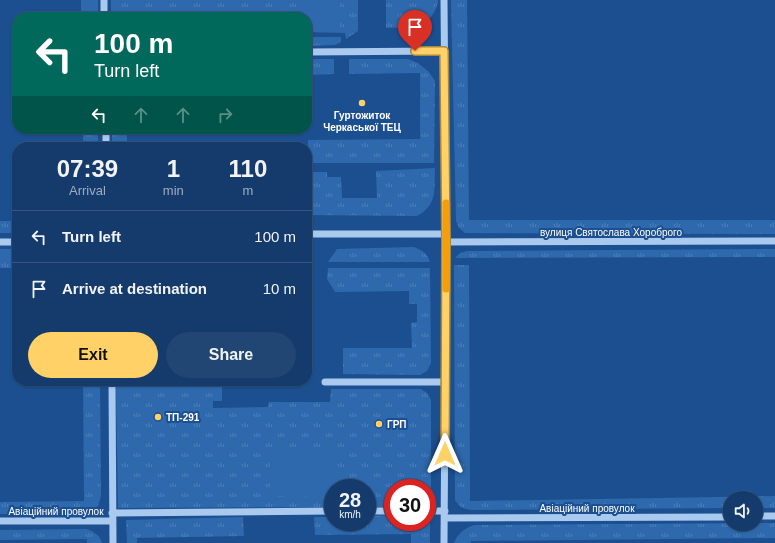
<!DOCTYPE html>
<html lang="en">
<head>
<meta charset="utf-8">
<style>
  :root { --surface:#143b6b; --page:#214673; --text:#f1f3f6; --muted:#9dadc1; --line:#33557e; --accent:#ffd166 }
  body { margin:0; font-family:Helvetica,sans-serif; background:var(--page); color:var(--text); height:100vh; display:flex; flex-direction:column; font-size:15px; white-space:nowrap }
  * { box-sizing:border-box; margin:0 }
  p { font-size:13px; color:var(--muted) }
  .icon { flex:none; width:22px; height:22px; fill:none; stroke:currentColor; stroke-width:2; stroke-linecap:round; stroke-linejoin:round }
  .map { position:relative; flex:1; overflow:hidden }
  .side { position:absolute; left:12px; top:142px; width:300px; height:244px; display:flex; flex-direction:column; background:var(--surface); border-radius:16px; box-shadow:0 1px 3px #0004,0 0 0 1px var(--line) }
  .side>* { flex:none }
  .top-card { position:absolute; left:12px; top:12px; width:300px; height:122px; border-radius:16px; box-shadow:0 1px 3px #0004,0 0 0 1px var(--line); background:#00695c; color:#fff; overflow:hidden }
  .controls { position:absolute; left:723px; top:491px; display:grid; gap:8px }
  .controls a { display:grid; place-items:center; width:40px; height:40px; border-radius:50%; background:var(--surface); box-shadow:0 1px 3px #0004,0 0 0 1px var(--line); font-size:20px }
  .speed { position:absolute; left:324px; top:479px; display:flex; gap:8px; font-size:20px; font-weight:700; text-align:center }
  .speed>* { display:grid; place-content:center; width:52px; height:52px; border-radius:50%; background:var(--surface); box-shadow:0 1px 3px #0004,0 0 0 1px var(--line); line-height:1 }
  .speed small { font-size:10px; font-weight:400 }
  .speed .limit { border:6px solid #d22; background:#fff; color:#111 }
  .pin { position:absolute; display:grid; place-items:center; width:34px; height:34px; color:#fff; margin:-41px -17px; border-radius:50% 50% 50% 0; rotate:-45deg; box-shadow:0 0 4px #0007 }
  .pin .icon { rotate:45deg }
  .me { position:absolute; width:44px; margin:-22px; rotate:0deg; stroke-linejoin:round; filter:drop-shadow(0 0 3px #0008) }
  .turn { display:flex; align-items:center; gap:14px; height:84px; padding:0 16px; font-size:18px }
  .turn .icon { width:52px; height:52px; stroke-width:2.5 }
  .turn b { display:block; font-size:28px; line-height:34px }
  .lanes { display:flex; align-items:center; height:38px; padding:0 16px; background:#0003; justify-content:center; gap:20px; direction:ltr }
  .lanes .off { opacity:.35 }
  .eta { display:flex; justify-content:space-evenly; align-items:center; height:68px; text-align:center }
  .eta b { font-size:24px; font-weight:600; line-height:28px }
  .primary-button { display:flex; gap:8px; margin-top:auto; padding:8px 16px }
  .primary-button a { flex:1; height:46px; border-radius:24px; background:var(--accent); color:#111; font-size:16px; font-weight:600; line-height:46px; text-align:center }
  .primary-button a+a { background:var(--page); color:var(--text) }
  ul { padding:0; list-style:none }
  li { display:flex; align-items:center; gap:12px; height:52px; padding:0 16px; border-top:1px solid var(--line) }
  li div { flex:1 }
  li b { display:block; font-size:15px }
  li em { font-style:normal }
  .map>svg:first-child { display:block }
  .grass { fill:url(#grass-tufts) }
  .green { fill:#2e69ad }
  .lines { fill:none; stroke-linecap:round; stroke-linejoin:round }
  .minor { stroke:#a9c9ee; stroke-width:7 }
  .route-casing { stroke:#a68842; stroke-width:10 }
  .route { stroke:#ffd166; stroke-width:7 }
  .slow { stroke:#f59e0b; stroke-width:7 }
  .poi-dot { fill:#ffd166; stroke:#1b4f8f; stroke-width:1.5 }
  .labels { text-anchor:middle; stroke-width:4; stroke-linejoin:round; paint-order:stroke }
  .poi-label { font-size:10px; font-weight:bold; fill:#fff; stroke:#1b4f8f; text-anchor:start }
  .street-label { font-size:10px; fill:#fff; stroke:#1b4f8f }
</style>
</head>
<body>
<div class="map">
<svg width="775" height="543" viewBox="0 0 775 543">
  <defs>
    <pattern id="grass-tufts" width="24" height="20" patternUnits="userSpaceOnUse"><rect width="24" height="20" fill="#2e69ad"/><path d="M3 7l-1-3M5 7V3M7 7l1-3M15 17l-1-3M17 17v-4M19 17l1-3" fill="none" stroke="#4d80b9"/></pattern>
  </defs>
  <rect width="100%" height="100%" fill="#1b4f8f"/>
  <path class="grass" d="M81 0H98V17H81Z
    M111 0H358V31L346 39 345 33 307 32V17H111Z
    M386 0H438V2C437 5 436 10 433 14 424 30 402 27 386 28Z
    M451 0H467L469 220H775V234L465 233 459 228 456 221Z
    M307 37H341V42L335 45 307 46Z
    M307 59H334V74L307 75Z
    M349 59H408L418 63 429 72 435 81 434 163H308V140L420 139V73L349 74Z
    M83 129H98V147H83Z
    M112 129H127V147H112Z
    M435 168C434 189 438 205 417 216L307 215V172H327V177H341L342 198H377L376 171Z
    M0 221H17V233H0Z
    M414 247C423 251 427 253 430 262H328L337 249Z
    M0 249H17V268H0Z
    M775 249V257L455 258 460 253 467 251Z
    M454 265H469L470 501 775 496V508H756V498H730V508L474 510C463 509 461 509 455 500Z
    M328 268H430L431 363 427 371 420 375 343 374V348H412L411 323 417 322V304H409V291L335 292 327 279Z
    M83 381H100L101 496 98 506 86 513 0 514V502L84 501Z
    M222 384V401H213V408L268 407 269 402H330L331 389H421L427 393 431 400V507H427V488H393V507H367V488H333V507L118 508 116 387Z
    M393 515V522H427V515H430V543H411V534L315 535 314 517H333V522H367V516Z
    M243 517 244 536 137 538V543H127L126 520Z
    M775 523V538L471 541V543H454C458 533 464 529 474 525Z
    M87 529C94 532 100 535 102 543H87V539L0 540V530Z"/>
  <path class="green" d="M306 0H340V28L307 29Z
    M270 450H333L332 497 270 496Z"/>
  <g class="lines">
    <path class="minor" d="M104 0V17
      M444 0 446 242 444 543
      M307 52 444 51
      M106 129V147
      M307 234H446
      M0 242H17
      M446 242 775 241
      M112 381 113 543
      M325 382H445
      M367 511H393
      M427 511H445
      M112 513 333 511
      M756 516H775
      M445 518 730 517
      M0 521H113"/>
  </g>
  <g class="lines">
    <defs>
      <path id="route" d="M415 51H444L446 242 445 454"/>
    </defs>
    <use href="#route" class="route-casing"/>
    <use href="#route" class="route"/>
    <path class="slow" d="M446 289V203"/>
  </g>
  <g class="poi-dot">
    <circle cx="362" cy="103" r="4"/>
    <circle cx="158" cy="417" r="4"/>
    <circle cx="379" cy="424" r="4"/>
  </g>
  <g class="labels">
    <g class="poi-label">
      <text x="362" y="119" text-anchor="middle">Гуртожиток<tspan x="362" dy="12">Черкаської ТЕЦ</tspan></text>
      <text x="166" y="421">ТП-291</text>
      <text x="387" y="428">ГРП</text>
    </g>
    <g class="street-label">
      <text x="611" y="236">вулиця Святослава Хороброго</text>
      <text x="587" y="512">Авіаційний провулок</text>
      <text x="56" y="515">Авіаційний провулок</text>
    </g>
  </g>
</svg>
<div class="controls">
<a><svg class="icon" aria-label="sound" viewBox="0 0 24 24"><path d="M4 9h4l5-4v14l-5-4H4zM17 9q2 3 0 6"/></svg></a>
</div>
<div class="speed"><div>28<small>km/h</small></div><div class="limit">30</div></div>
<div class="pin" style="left:415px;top:51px;background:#d93025"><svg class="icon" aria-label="arrive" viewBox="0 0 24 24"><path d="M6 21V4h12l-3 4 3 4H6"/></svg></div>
<svg class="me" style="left:445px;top:454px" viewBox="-20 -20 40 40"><path d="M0-17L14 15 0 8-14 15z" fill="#ffd166" stroke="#fff" stroke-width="4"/></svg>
<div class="top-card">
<div class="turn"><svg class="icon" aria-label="left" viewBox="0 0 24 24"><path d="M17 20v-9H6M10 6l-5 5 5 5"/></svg><div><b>100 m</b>Turn left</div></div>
<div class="lanes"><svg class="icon" aria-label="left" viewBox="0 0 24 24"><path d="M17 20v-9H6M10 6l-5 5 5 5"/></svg><svg class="icon off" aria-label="ahead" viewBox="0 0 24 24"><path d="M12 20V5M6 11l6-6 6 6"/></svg><svg class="icon off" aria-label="ahead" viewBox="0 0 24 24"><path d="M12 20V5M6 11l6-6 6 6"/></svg><svg class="icon off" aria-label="right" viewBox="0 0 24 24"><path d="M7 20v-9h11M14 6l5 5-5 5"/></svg></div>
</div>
<section class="side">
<div class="eta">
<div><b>07:39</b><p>Arrival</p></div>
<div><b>1</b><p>min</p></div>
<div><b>110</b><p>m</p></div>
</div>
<ul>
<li><svg class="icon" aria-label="left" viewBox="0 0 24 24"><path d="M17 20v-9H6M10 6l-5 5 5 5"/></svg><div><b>Turn left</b></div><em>100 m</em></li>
<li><svg class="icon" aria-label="arrive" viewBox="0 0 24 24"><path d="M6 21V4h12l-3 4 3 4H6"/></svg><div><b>Arrive at destination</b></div><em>10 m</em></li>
</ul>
<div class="primary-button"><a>Exit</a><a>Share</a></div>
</section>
</div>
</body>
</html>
